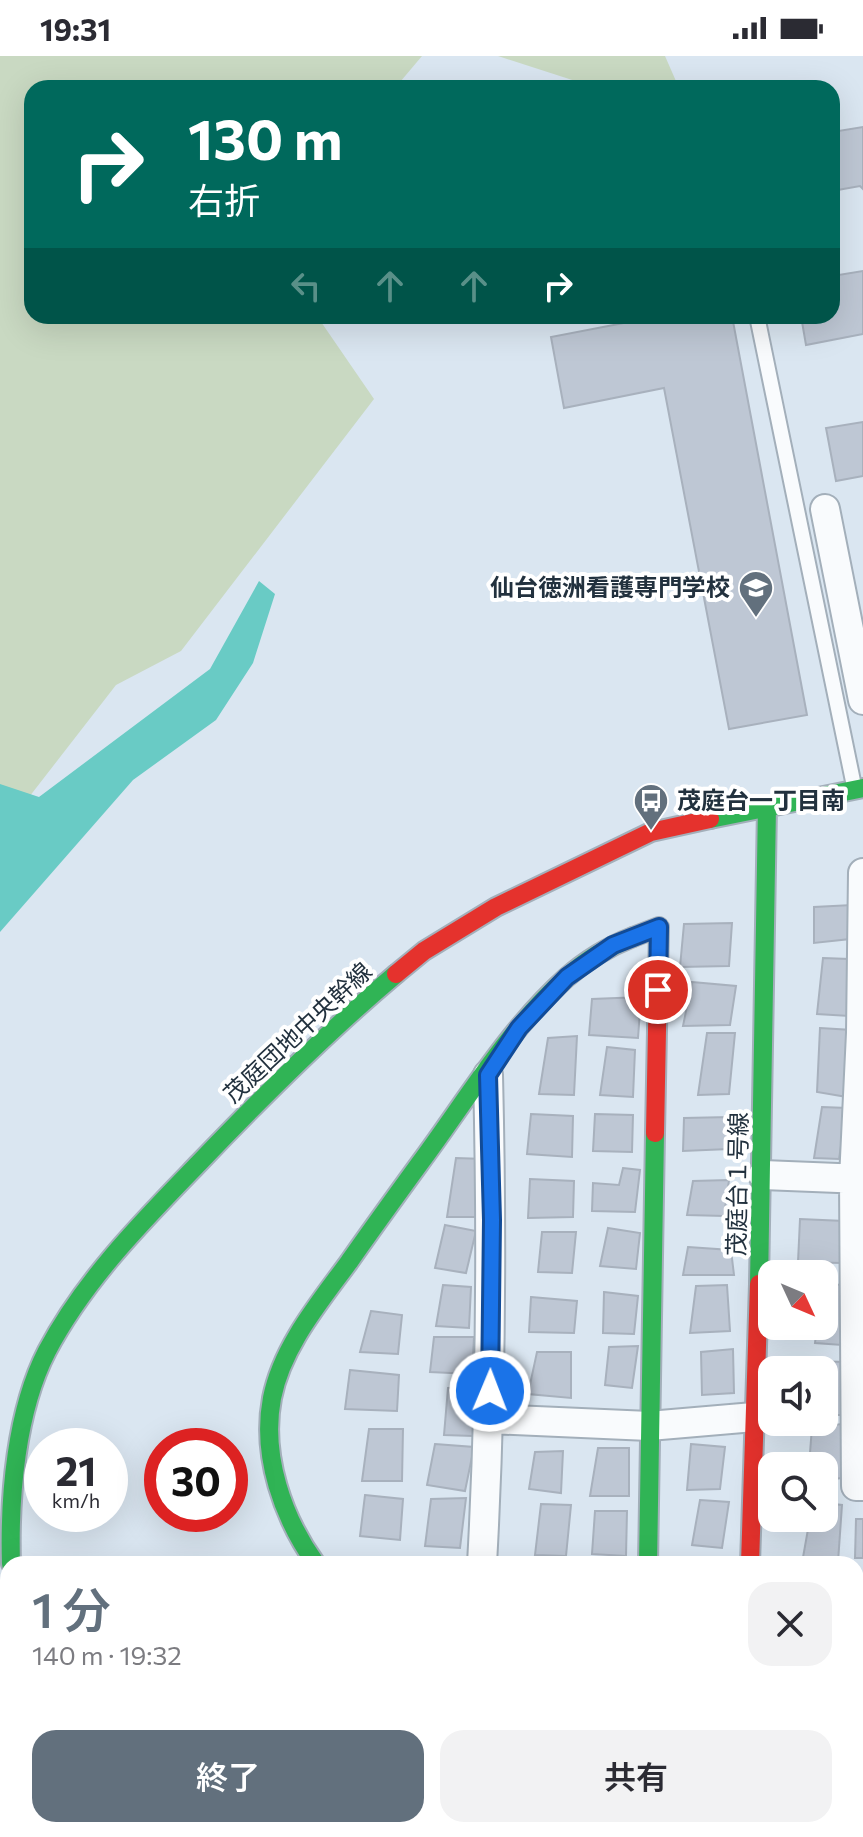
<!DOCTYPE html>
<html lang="ja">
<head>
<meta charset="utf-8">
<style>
  :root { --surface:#fff; --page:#f2f2f3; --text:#2b2b33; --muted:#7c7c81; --accent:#62707d }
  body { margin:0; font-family:Commissioner,"Noto Sans JP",sans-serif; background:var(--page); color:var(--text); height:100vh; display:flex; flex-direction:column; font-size:30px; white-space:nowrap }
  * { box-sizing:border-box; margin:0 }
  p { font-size:26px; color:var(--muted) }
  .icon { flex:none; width:44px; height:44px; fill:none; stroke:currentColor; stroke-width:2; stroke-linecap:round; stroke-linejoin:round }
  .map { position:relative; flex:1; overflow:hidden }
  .sheet { position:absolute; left:0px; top:1500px; width:864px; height:282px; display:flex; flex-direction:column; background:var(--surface); border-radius:24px 24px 0 0; box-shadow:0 8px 32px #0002 }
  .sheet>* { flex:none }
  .hud { position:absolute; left:24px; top:24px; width:816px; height:244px; border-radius:24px; box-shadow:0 8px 32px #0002; background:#00695c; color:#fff; overflow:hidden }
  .needle { width:52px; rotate:134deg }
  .fabs { position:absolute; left:758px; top:1204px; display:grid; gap:16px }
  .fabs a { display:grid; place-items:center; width:80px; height:80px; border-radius:16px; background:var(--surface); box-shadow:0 8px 32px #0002; font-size:40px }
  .speed { position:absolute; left:24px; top:1372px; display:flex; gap:16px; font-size:40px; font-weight:700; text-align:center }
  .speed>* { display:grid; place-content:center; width:104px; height:104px; border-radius:50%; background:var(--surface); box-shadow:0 8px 32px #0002; line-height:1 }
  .speed small { font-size:20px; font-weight:400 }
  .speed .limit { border:12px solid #d22; background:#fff; color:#111 }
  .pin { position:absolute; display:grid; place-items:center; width:68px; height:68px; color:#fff; margin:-34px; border:4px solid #fff; border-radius:50%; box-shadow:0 2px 8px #0007 }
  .me { position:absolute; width:88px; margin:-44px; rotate:1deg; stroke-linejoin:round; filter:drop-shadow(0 0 6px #0008) }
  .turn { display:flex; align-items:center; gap:28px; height:168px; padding:0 32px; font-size:36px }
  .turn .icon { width:104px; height:104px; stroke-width:2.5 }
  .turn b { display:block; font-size:56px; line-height:68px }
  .lanes { display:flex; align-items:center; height:76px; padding:0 32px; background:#0003; justify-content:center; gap:40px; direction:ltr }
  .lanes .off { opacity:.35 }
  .round { display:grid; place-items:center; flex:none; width:84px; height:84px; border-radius:24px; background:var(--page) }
  .summary { display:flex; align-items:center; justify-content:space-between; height:136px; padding:0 32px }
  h1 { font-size:48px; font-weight:600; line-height:60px; color:var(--accent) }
  .cta { display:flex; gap:16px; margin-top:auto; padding:16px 32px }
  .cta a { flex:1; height:92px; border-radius:24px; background:var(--accent); color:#fff; font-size:32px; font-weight:600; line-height:92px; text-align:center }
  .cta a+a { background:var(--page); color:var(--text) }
  .status { display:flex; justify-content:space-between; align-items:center; height:56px; padding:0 40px; background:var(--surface); direction:ltr }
  .status svg { height:22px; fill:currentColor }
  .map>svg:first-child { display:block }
  .green { fill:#c9d9c2 }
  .water { fill:#69cbc5 }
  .building { fill:#bec7d4; stroke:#a8b1bd; stroke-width:2 }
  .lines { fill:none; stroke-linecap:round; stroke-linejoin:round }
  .lane-casing { stroke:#a3afba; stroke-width:18 }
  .street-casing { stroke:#a3afba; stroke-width:32 }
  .fast-casing { stroke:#a3afba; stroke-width:22 }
  .slow-casing { stroke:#a3afba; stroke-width:22 }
  .jam-casing { stroke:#a3afba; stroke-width:22 }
  .lane { stroke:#f9fbfd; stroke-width:14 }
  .street { stroke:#f9fbfd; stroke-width:28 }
  .fast { stroke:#30b455; stroke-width:18 }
  .slow { stroke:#ff9f0a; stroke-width:18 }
  .jam { stroke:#e5322d; stroke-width:18 }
  .route-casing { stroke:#114b97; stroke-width:20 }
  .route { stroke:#1a73e8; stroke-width:14 }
  .labels { text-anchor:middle; stroke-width:8; stroke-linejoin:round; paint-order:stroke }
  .poi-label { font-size:24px; font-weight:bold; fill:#22313e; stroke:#fff; text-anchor:end }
  .street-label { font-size:24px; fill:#22313e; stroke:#fff }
</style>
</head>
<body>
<div class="status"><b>19:31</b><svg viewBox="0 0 49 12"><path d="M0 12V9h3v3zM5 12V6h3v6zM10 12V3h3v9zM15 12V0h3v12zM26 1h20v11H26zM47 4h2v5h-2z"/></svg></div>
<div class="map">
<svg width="863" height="1781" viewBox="0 0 863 1781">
  <rect width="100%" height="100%" fill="#dae6f1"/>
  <path class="green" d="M0 0H422L395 32H32V260H317L374 343 181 595 116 629 26 745 0 772Z
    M498 0H665L679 32H597Z
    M239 1774H539L543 1781H243Z"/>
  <path class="water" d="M259 525 275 538 253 607 216 664 133 724 0 876V728L39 741 210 613Z"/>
  <path class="building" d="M863 71V133L860 130 832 135V76Z
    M863 215V278L806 289 801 260H832V220Z
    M660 260H732L807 659 729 673 664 332 564 352 551 281Z
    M863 366V420L836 425 826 372Z
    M852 849 850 883 814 887V851Z
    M732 867 729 910 680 911 684 868Z
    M823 902 849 903V960L817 958Z
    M692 926 736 930 730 969 683 970Z
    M641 941 638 982 589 979 592 943Z
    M820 972 852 974 847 1041 817 1036Z
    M707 977H735L729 1038 698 1039Z
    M577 980 574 1039 539 1038 548 982Z
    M607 991 635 994 633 1041 600 1039Z
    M822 1051 847 1052 839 1103 814 1102Z
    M531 1058 573 1060 572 1101 527 1098Z
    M595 1058 633 1059 632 1096 593 1095Z
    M730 1061 729 1093 683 1095 684 1062Z
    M456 1102 484 1103 481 1161H447Z
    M623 1112 640 1114 635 1156 592 1155 593 1127 619 1129Z
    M530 1123 574 1125 573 1161 528 1162Z
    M729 1124 724 1160 687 1159 693 1125Z
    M800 1163 844 1165 842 1207 798 1206Z
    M445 1169 476 1175 466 1217 435 1212Z
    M608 1172 640 1177 636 1213 600 1210Z
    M542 1176H576L572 1217 538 1216Z
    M688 1191 731 1194 734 1219H683Z
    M846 1228 842 1289 815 1287 817 1270H824V1230Z
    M443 1229 471 1231 469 1272 436 1270Z
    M727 1229 730 1275 690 1277 696 1230Z
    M604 1236 638 1240 634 1278 603 1277Z
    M531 1241 577 1245 574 1277 529 1276Z
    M371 1255 402 1259 398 1298 360 1296Z
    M434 1281H474L472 1318 430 1316Z
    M638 1290 632 1332 605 1329 609 1291Z
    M733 1293 734 1337 702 1339 701 1296Z
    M537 1296H571V1342L528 1338Z
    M813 1305 845 1306 842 1359H824V1314H812Z
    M350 1314 399 1319 397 1355 345 1353Z
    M479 1330 473 1380 444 1379 448 1332Z
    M842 1368V1422L824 1424V1410H809L812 1371Z
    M369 1373H403L402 1425H362Z
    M435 1388 474 1391 465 1435 427 1429Z
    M691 1388 725 1391 720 1433 687 1434Z
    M598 1392H629V1440H590Z
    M563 1395 561 1437 529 1433 535 1396Z
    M365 1439 403 1443 400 1484 360 1480Z
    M466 1442 460 1492 425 1490 431 1443Z
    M700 1444 729 1446 722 1492 692 1489Z
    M824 1447 842 1449 838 1506 802 1507 810 1462H824Z
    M541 1448 571 1449 566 1500 535 1499Z
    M595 1455H627L626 1500 592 1498Z
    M856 1463H863V1502H855Z
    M857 1585H863V1624L856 1625Z
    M856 1756H863V1781H853L852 1774H856Z
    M797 1774H840L839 1781H796Z"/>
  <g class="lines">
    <defs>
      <path id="lane" d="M757 260 854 730"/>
      <path id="street" d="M825 453 863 644
        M863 817 861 977 854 1123 856 1430H863
        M763 1119 863 1123
        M490 1363 649 1370 754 1361
        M482 1508C491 1345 492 1182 488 1019
        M856 1704H863"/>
      <path id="fast" d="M710 763 863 732
        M759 1228 767 750
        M11 1508C9 1441 16 1355 47 1295 85 1223 143 1165 199 1107 262 1041 326 977 396 918
        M316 1508C283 1462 261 1400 272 1342 282 1291 319 1247 349 1206 372 1173 396 1140 420 1107 466 1045 508 974 566 922 585 905 610 890 633 881
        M648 1508 655 1077
        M856 1534H863
        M749 1774V1781"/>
      <path id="slow" d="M112 1774 115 1781"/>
      <path id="jam" d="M633 881 659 871 655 1077
        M396 918 424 895 496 851 651 776 710 763
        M750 1508 759 1228"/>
    </defs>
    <use href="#lane" class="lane-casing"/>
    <use href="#street" class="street-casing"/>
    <use href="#fast" class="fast-casing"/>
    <use href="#slow" class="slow-casing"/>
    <use href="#jam" class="jam-casing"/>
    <use href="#lane" class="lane"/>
    <use href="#street" class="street"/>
    <use href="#fast" class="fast"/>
    <use href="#slow" class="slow"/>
    <use href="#jam" class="jam"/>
  </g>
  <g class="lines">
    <defs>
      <path id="route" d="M490 1335 492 1164 488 1019 519 972 567 921 613 889 659 871 658 934"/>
    </defs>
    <use href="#route" class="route-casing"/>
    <use href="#route" class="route"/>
  </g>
  <defs>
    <symbol id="school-pin" viewBox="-11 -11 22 30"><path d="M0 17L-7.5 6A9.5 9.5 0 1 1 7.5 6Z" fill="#62707d" stroke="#fff"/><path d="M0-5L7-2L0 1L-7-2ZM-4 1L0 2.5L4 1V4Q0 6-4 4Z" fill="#fff"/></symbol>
    <symbol id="bus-pin" viewBox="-11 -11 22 30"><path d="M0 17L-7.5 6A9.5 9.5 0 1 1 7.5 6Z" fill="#62707d" stroke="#fff"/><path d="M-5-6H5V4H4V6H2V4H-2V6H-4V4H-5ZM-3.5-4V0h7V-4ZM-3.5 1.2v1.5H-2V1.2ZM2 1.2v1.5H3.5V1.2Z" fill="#fff"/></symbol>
  </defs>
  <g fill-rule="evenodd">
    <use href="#school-pin" x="736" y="512" width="40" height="54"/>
    <use href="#bus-pin" x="631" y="725" width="40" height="54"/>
  </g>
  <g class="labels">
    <g class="poi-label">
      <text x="730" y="540">仙台徳洲看護専門学校</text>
      <text x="677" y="753" text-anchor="start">茂庭台一丁目南</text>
    </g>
    <g class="street-label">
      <text transform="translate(298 977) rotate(-43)" y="8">茂庭団地中央幹線</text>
      <text transform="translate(738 1128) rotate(-89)" y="8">茂庭台１号線</text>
    </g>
  </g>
</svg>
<div class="fabs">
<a><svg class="needle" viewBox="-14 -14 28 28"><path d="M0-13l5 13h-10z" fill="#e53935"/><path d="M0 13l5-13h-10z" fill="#7c7c81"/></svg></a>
<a><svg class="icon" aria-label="sound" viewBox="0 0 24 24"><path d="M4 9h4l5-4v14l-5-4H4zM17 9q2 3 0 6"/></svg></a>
<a><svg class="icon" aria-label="search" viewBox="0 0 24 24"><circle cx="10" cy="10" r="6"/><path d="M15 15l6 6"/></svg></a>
</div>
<div class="speed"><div>21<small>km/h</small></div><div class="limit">30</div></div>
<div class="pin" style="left:658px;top:934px;background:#d93025"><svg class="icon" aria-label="arrive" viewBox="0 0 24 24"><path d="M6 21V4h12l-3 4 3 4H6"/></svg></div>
<svg class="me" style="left:490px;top:1335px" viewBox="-20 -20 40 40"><circle r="17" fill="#1a73e8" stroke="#fff" stroke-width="3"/><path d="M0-11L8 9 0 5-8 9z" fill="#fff"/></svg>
<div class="hud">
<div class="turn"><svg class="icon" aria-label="right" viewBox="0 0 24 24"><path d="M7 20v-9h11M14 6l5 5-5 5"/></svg><div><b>130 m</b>右折</div></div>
<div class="lanes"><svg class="icon off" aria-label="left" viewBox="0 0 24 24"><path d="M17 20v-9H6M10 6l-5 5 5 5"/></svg><svg class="icon off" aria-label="ahead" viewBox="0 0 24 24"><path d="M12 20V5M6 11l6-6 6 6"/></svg><svg class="icon off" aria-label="ahead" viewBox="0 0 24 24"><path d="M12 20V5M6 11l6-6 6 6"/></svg><svg class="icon" aria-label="right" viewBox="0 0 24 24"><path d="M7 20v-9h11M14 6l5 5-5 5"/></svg></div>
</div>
<section class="sheet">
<div class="summary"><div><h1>1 分</h1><p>140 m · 19:32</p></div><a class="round"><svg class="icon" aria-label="close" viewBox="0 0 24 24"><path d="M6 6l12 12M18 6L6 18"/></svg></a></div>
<div class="cta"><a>終了</a><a>共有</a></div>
</section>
</div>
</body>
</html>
